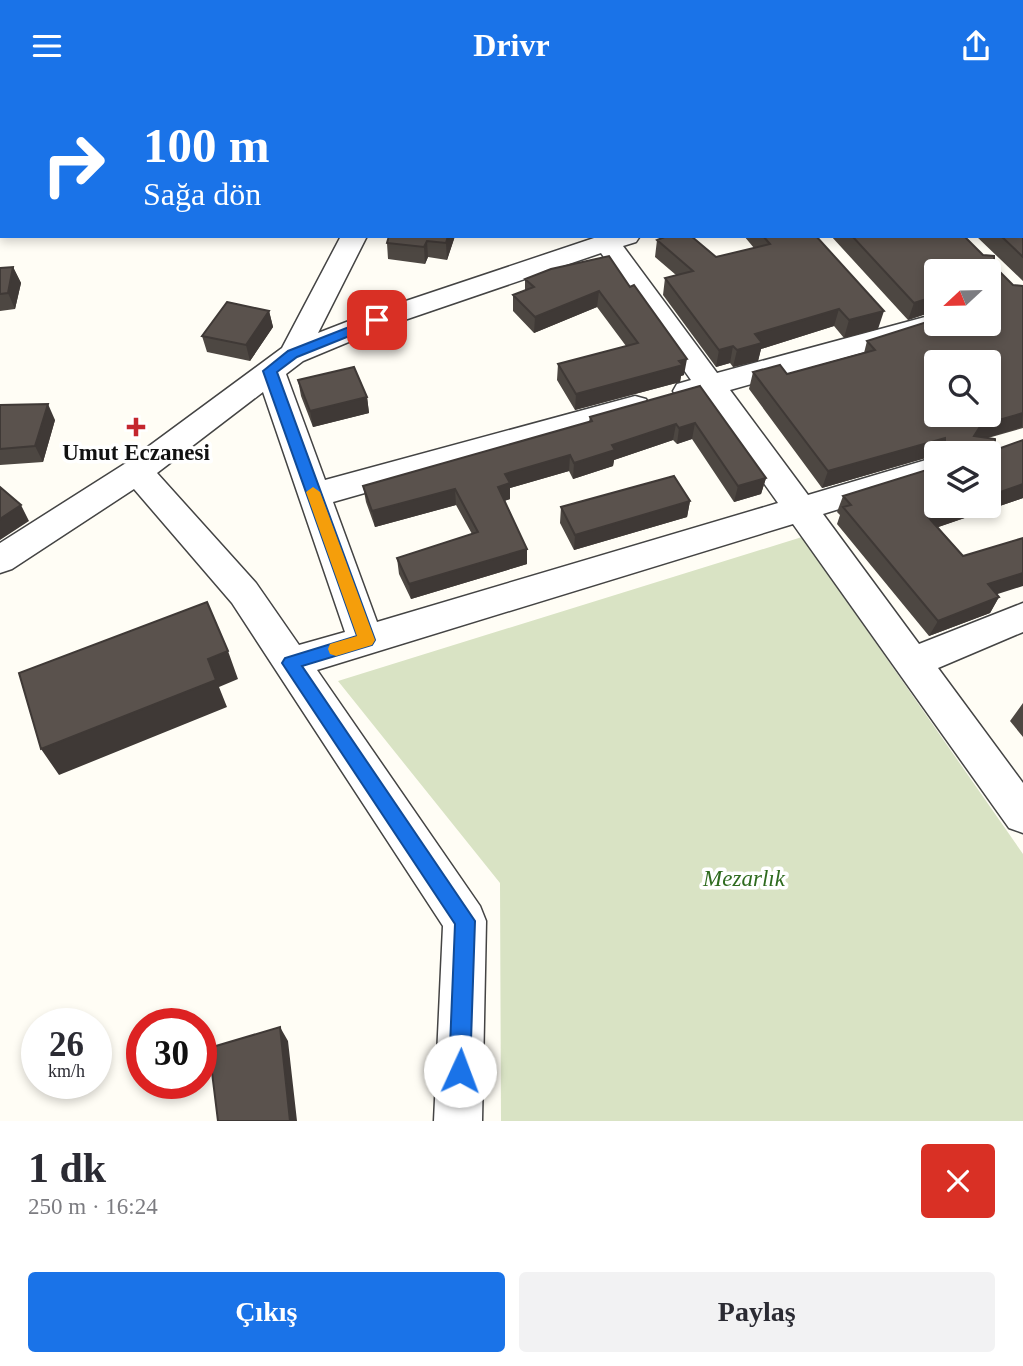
<!DOCTYPE html>
<html lang="tr">
<head>
<meta charset="utf-8">
<style>
  :root { --surface:#fff; --page:#f2f2f3; --text:#2b2b33; --muted:#7c7c81; --accent:#1a73e8 }
  body { margin:0; font-family:Georgia,serif; background:var(--page); color:var(--text); height:100vh; display:flex; flex-direction:column; font-size:26px; white-space:nowrap }
  * { box-sizing:border-box; margin:0 }
  p { font-size:23px; color:var(--muted) }
  .icon { flex:none; width:38px; height:38px; fill:none; stroke:currentColor; stroke-width:2; stroke-linecap:round; stroke-linejoin:round }
  .map { position:relative; height:1030px; overflow:hidden }
  .sheet { display:flex; flex-direction:column; background:var(--surface); flex:1 }
  .sheet>* { flex:none }
  .banner { position:absolute; left:0px; top:0px; width:1024px; height:147px; box-shadow:0 4px 10px #0003; background:#1a73e8; color:#fff; overflow:hidden }
  .needle { width:46px; rotate:248deg }
  .tools { position:absolute; left:924px; top:168px; display:grid; gap:14px }
  .tools a { display:grid; place-items:center; width:77px; height:77px; border-radius:7px; background:var(--surface); box-shadow:0 4px 10px #0003; font-size:35px }
  .speed { position:absolute; left:21px; top:917px; display:flex; gap:14px; font-size:35px; font-weight:700; text-align:center }
  .speed>* { display:grid; place-content:center; width:91px; height:91px; border-radius:50%; background:var(--surface); box-shadow:0 4px 10px #0003; line-height:1 }
  .speed small { font-size:18px; font-weight:400 }
  .speed .limit { border:10px solid #d22; background:#fff; color:#111 }
  .pin { position:absolute; display:grid; place-items:center; width:60px; height:60px; color:#fff; margin:-30px; border-radius:14px; box-shadow:0 4px 10px #0006 }
  .me { position:absolute; width:77px; margin:-38px; rotate:2deg; stroke-linejoin:round; filter:drop-shadow(0 0 5px #0008) }
  .turn { display:flex; align-items:center; gap:24px; height:147px; padding:0 28px; font-size:32px }
  .turn .icon { width:91px; height:91px; stroke-width:2.5 }
  .turn b { display:block; font-size:49px; line-height:60px }
  .round { display:grid; place-items:center; flex:none; width:74px; height:74px; border-radius:7px; background:var(--page) }
  .headline { display:flex; align-items:center; justify-content:space-between; height:119px; padding:0 28px }
  h1 { font-size:42px; font-weight:700; line-height:52px }
  .primary-button { display:flex; gap:14px; margin-top:auto; padding:14px 28px }
  .primary-button a { flex:1; height:80px; border-radius:7px; background:var(--accent); color:#fff; font-size:28px; font-weight:700; line-height:80px; text-align:center }
  .primary-button a+a { background:var(--page); color:var(--text) }
  header { display:flex; justify-content:space-between; align-items:center; height:91px; padding:0 28px; background:var(--accent); color:#fff; font-size:32px; font-weight:700 }
  .map>svg:first-child { display:block }
  .cemetery { fill:#d9e3c4 }
  .lines { fill:none; stroke-linecap:round; stroke-linejoin:round }
  .minor-casing { stroke:#444; stroke-width:3 }
  .minor { fill:#fff; fill-rule:evenodd }
  .wall { fill:#4d4742 }
  .shaded-wall { fill:#3f3936 }
  .building { fill:#5a524d; stroke:#3f3936; stroke-width:2; fill-rule:evenodd }
  .route { fill:#1a73e8; stroke:#114b97; stroke-width:2 }
  .slow { fill:#f59e0b }
  .poi-dot { fill:#c4262e; stroke:#fff; stroke-width:2.5 }
  .labels { text-anchor:middle; stroke-width:7; stroke-linejoin:round; paint-order:stroke }
  .poi-label { font-size:23px; font-weight:bold; fill:#111; stroke:#fff }
  .park-label { font-size:23px; font-style:italic; fill:#2f6b1f; stroke:#fff }
</style>
</head>
<body>
<header><svg class="icon" aria-label="menu" viewBox="0 0 24 24"><path d="M4 6h16M4 12h16M4 18h16"/></svg>Drivr<svg class="icon" aria-label="share" viewBox="0 0 24 24"><path d="M12 15V3M7 8l5-5 5 5M5 13v7h14v-7"/></svg></header>
<div class="map">
<svg width="1023" height="1030" viewBox="0 0 1023 1030">
  <rect width="100%" height="100%" fill="#fffdf5"/>
  <path class="cemetery" d="M802 446 1023 763V1030H501L500 792 338 590Z"/>
  <g class="lines">
    <defs>
      <path id="minor" d="M428 0H450V2H428Z
        M738 0H762L763 2H739Z
        M994 0H1017L993 2Z
        M341 145H367L318 242 367 223 600 145H640L636 151 623 155 717 282 936 223V233H950L946 238 730 299 808 404 936 366V388L823 423 919 553 1023 512V541L938 577 1023 692V742L1009 737 793 433 317 579 480 815 486 830 482 1030H434L443 835 232 512 134 398 12 478 0 482V452L126 372 282 257ZM601 162 691 289 677 293 673 300 677 307 688 310 703 306 778 412 377 531 333 411 646 322 650 315 646 308 635 305 325 389 286 283 303 270 387 235ZM263 301 345 541 299 554 256 492 157 382Z"/>
    </defs>
    <use href="#minor" class="minor-casing"/>
    <use href="#minor" class="minor"/>
  </g>
  <path class="wall" d="M1023 45V190L976 145H1022Z
    M389 145H455L447 169 428 166 425 173 388 168 387 152Z
    M744 145H816L878 238 844 247 834 235 761 258 758 270 733 276 730 272 716 276 663 204 665 187 676 184 655 166 657 149 716 166 754 157Z
    M831 145H964L1013 194 1023 195V337L988 347 998 358 1023 349V407L938 436 999 506 990 522 929 545 837 433 840 424 837 421 843 405 989 362H936V364L822 397 749 298 753 281 787 283 864 262 867 250 989 233 936 180V221L935 220 908 229Z
    M609 165 684 284 681 285 680 291 575 319 557 289 558 273 626 255 597 216 534 242 513 220V204L525 199V188Z
    M13 176 21 192 15 218 0 220V177Z
    M269 220 273 236 250 270 207 261 202 245Z
    M298 289 367 306 369 322 313 336 301 305Z
    M700 295 766 387 761 403 734 411 692 348 677 353 673 349 614 369 613 375 573 388 569 380 510 397V408L504 410 527 473 411 508 399 483 397 467 472 443 456 414 375 436 366 411 363 395 589 331 590 326Z
    M0 314 55 329 43 371 0 374Z
    M690 410 687 426 574 459 560 432 561 416Z
    M1023 612V646L1010 630Z"/>
  <path class="shaded-wall" d="M448 145H455L447 169 446 152Z
    M427 150 428 166 425 173 424 156Z
    M13 176 21 192 15 218 8 202Z
    M599 200 597 216 534 242 535 226Z
    M936 205 935 220 908 229 914 212Z
    M839 218 834 235 761 258 758 270 733 276 737 259 755 243Z
    M269 220 273 236 250 270 246 254Z
    M884 220 878 238 844 247 849 229Z
    M733 255 730 272 716 276 719 259Z
    M687 268 684 284 681 285 680 291 575 319 576 303Z
    M367 306 369 322 313 336 310 320Z
    M48 313 55 329 43 371 35 355Z
    M1023 322 1022 336 973 351 974 345 981 334Z
    M695 332 692 348 677 353 679 337Z
    M676 333 673 349 614 369 613 375 573 388 574 372 612 354Z
    M945 347 938 362H936V364L822 397 828 380Z
    M570 364 569 380 510 397V408L498 412V396L505 383Z
    M766 387 761 403 734 411 738 395Z
    M1023 393V407L921 442 928 426 960 415H989V405Z
    M455 398 456 414 375 436 372 420Z
    M690 410 687 426 574 459 575 444Z
    M21 414 29 430 0 449V428Z
    M527 458V473L411 508 409 493Z
    M1023 482V495L979 509 988 493Z
    M999 506 990 522 929 545 938 530Z
    M228 560 238 588 219 596 227 616 59 684 41 658 208 568Z
    M280 936 288 950 297 1030H290Z"/>
  <path class="building" d="M360 0H402V2H360Z
    M807 0H834V2H806Z
    M875 0H966L964 2H873Z
    M1022 45H1023V166L1001 145H1022Z
    M389 145H448L446 152 427 150 424 156 387 152Z
    M667 145H691L716 166 770 153 763 145H816L884 220 849 229 839 218 755 243 762 252 737 259 733 255 719 259 665 187 693 180 657 149Z
    M852 145H964L983 164 994 165V175L1013 194 1023 195V322L981 334 974 345 995 348V355L998 358 1023 349V393L989 405V362H945V347L828 380 753 281 780 274 787 283 875 259 867 250 936 228V233H989V180H936V205L914 212ZM936 271H989V324H936Z
    M609 165 630 196 634 194 687 268 679 270 683 274 576 303 558 273 638 252 599 200 535 226 513 204 534 196 525 188 551 178Z
    M13 176 8 202 0 203V177Z
    M227 211 269 220 246 254 202 245Z
    M354 276 367 306 310 320 298 289Z
    M700 295 766 387 738 395 695 332 679 337 676 333 612 354 615 359 574 372 570 364 505 383 510 392 498 396 527 458 409 493 397 467 478 441 455 398 372 420 363 395 592 330 590 326Z
    M48 313 35 355 0 358V314Z
    M936 376V415H960L928 426 963 465 1023 447V482L988 493 999 506 938 530 843 416 851 414 843 405Z
    M674 385 690 410 575 444 561 416Z
    M0 396 21 414 0 428Z
    M207 511 228 560 208 568 216 589 41 658 19 582Z
    M280 936 290 1030H218L209 957Z"/>
  <path class="route" d="M377 225 384 229 382 232 297 266 277 281 375 549 372 554 302 575 475 830 470 980 467 988 460 991 452 988 449 980 455 833 282 572 285 567 357 545 263 280 288 260Z"/>
  <path class="slow" d="M313 396 320 401 375 549 372 554 336 565 330 563 328 558 330 553 357 545 306 401Z"/>
  <path class="poi-dot" d="M132.5 325.5h7v7h7v7h-7v7h-7v-7h-7v-7h7z"/>
  <g class="labels">
    <g class="poi-label">
      <text x="136" y="369">Umut Eczanesi</text>
    </g>
    <g class="park-label">
      <text x="744" y="795">Mezarlık</text>
    </g>
  </g>
</svg>
<div class="tools">
<a><svg class="needle" viewBox="-14 -14 28 28"><path d="M0-13l5 13h-10z" fill="#e53935"/><path d="M0 13l5-13h-10z" fill="#7c7c81"/></svg></a>
<a><svg class="icon" aria-label="search" viewBox="0 0 24 24"><circle cx="10" cy="10" r="6"/><path d="M15 15l6 6"/></svg></a>
<a><svg class="icon" aria-label="layers" viewBox="0 0 24 24"><path d="M12 4l9 5-9 5-9-5zM3 14l9 5 9-5"/></svg></a>
</div>
<div class="speed"><div>26<small>km/h</small></div><div class="limit">30</div></div>
<div class="pin" style="left:377px;top:229px;background:#d93025"><svg class="icon" aria-label="arrive" viewBox="0 0 24 24"><path d="M6 21V4h12l-3 4 3 4H6"/></svg></div>
<svg class="me" style="left:460px;top:980px" viewBox="-20 -20 40 40"><circle r="19" fill="#fff"/><path d="M0-13L10 11 0 6-10 11z" fill="#1a73e8"/></svg>
<div class="banner">
<div class="turn"><svg class="icon" aria-label="right" viewBox="0 0 24 24"><path d="M7 20v-9h11M14 6l5 5-5 5"/></svg><div><b>100 m</b>Sağa dön</div></div>
</div>
</div>
<section class="sheet">
<div class="headline"><div><h1>1 dk</h1><p>250 m · 16:24</p></div><a class="round" style="background:#d93025;color:#fff"><svg class="icon" aria-label="close" viewBox="0 0 24 24"><path d="M6 6l12 12M18 6L6 18"/></svg></a></div>
<div class="primary-button"><a>Çıkış</a><a>Paylaş</a></div>
</section>
</body>
</html>
